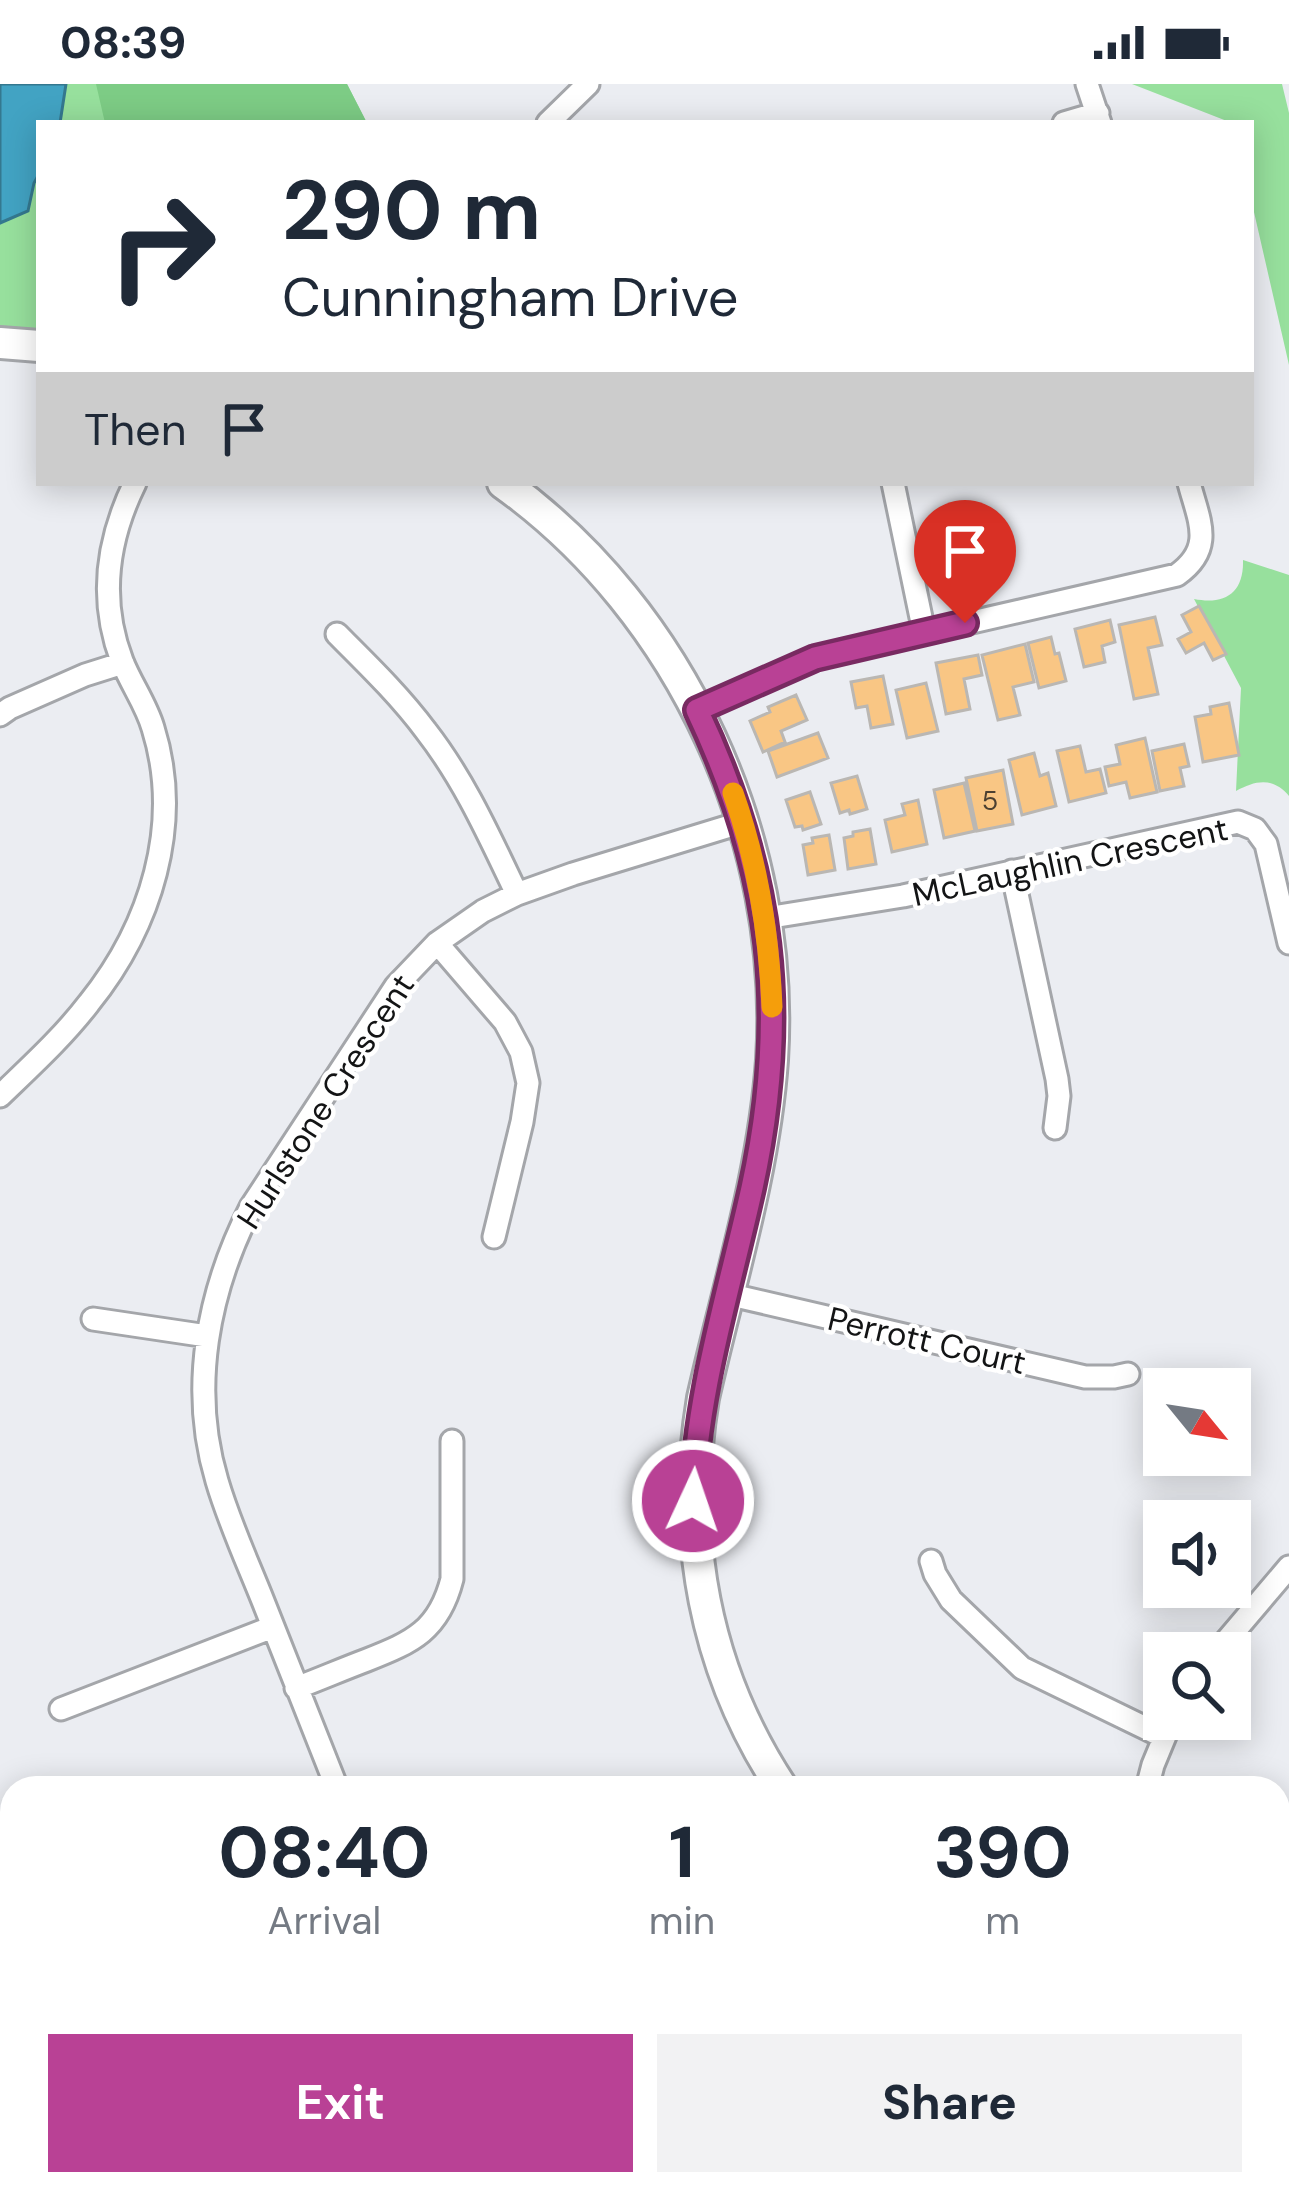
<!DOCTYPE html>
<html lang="en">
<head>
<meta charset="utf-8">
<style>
  :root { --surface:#fff; --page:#f2f2f3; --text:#1f2937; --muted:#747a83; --accent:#b94195 }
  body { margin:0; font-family:"DM Sans",sans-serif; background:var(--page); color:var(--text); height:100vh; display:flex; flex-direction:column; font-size:45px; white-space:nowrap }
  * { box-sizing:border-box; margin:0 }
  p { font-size:39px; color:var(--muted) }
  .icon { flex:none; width:66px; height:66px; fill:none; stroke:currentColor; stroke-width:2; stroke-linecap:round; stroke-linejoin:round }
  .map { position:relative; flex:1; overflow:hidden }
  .details { position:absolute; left:0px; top:1692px; width:1290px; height:420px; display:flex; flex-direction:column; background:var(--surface); border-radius:36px 36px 0 0; box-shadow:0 6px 30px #0003 }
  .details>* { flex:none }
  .guide { position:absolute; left:36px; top:36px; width:1218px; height:366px; border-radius:0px; box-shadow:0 6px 30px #0003; background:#fff; color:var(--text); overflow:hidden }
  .needle { width:78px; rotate:120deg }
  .fabs { position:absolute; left:1143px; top:1284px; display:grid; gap:24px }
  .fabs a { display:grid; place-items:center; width:108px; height:108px; border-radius:0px; background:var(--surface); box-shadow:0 6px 30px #0003; font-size:60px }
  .pin { position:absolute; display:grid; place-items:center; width:102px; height:102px; color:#fff; margin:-123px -51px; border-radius:50% 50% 50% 0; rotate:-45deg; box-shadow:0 0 12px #0007 }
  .pin .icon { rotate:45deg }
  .me { position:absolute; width:132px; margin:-66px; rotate:3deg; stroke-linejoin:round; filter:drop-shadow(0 0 9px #0008) }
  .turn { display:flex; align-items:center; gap:42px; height:252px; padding:0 48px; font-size:54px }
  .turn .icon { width:156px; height:156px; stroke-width:2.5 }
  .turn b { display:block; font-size:84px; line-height:102px }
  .then { display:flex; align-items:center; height:114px; padding:0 48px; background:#0003; gap:24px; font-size:45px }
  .eta { display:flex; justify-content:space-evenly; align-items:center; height:204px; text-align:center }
  .eta b { font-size:72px; font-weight:700; line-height:84px }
  .cta { display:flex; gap:24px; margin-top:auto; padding:24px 48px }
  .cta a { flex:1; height:138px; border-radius:0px; background:var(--accent); color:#fff; font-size:48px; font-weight:700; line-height:138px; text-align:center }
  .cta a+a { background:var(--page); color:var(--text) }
  .status { display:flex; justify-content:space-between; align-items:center; height:84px; padding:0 60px; background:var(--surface); direction:ltr }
  .status svg { height:33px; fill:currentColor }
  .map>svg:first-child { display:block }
  .green { fill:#97e09d }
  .forest { fill:#7dcc85 }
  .water { fill:#42a3c3; stroke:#34788f; stroke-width:3 }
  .building { fill:#f9c684; stroke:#bab7b3; stroke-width:3 }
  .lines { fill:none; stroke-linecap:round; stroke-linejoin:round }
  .street-casing { stroke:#a4a6aa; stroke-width:27 }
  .secondary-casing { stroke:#a4a6aa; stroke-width:36 }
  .street { stroke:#fff; stroke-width:21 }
  .secondary { stroke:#fff; stroke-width:30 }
  .route-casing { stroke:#782a61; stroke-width:30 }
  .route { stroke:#b94195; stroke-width:21 }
  .slow { stroke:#f59e0b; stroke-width:21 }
  .labels { text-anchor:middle; stroke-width:9; stroke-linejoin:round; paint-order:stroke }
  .number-label { font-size:27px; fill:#4c4031 }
  .street-label { font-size:33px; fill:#131415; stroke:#fff }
</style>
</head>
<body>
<div class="status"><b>08:39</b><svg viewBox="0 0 49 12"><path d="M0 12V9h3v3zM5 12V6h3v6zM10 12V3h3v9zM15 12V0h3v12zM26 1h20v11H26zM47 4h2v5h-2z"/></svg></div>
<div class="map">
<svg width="1289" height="2112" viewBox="0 0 1289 2112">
  <rect width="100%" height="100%" fill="#ebedf2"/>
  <path class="green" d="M0 0H347L367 39H39V248L0 245Z
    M1132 0H1282L1289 29V281L1251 115V39H1232Z
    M1243 476 1289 491V712C1273 693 1256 696 1236 707L1241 604 1194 515C1225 521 1244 509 1243 476Z
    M201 2100H381L378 2112H195Z"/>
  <path class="forest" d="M96 0H347L367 39H105Z"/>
  <path class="water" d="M0 0H66L60 39H39V90L34 99 28 127 0 139Z"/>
  <path class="building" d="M1199 522 1226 570 1213 576 1204 559 1186 569 1178 555 1191 548 1182 531Z
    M1155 533 1162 561 1148 564 1158 610 1134 615 1119 541Z
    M1110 536 1115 558 1102 562 1105 578 1084 583 1075 545Z
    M1051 553 1055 570 1059 569 1066 597 1039 604 1028 559Z
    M1025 560 1034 598 1013 603 1020 631 998 636 982 571Z
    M978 571 982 591 964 595 970 625 946 630 936 579Z
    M883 592 893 640 871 644 867 622 856 624 851 598Z
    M926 599 938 647 907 654 896 606Z
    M796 611 807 636 781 647 785 658 763 668 750 637 770 628 768 623Z
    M1229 619 1239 671 1203 678 1195 633 1211 630 1210 623Z
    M818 649 828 674 777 693 768 667Z
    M1145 654 1157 708 1130 714 1126 698 1109 702 1105 683 1120 680 1116 661Z
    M1184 660 1189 682 1180 684 1184 702 1160 707 1152 667Z
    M1080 662 1086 688 1100 685 1106 709 1069 718 1057 667Z
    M1034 669 1040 692 1048 689 1056 722 1022 731 1009 676Z
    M1003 686 1013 740 977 747 966 694Z
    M857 692 867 725 850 730 849 726 840 729 831 699Z
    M964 699 975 747 944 754 934 706Z
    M810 708 821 740 803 746 802 742 795 743 786 716Z
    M918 716 927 760 892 768 885 736 905 731 902 720Z
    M870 745 876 780 848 785 844 754 853 752V748Z
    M829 751 835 786 808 791 803 761 813 759 812 754Z"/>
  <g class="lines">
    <defs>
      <path id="street" d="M1087 0 1100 39
        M548 39 588 0
        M1064 39 1098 29
        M893 399 924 548
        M337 550C368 581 400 612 426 647 465 697 490 754 517 810
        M697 626 815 574 1177 491C1215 464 1199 437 1189 399
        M0 631 10 624 85 591 123 579
        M1012 787 1057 995 1059 1012 1055 1044
        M766 834 903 812 1238 738 1255 745 1266 760 1289 859
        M437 859 505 938 521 968 528 999 522 1038 494 1153
        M0 1012C31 982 63 953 89 919 151 842 183 740 153 644 146 620 131 600 122 577 99 517 107 456 135 399
        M727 1210 1085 1293H1114L1128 1290
        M93 1235 207 1252
        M931 1477 935 1490 951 1516 1022 1584 1164 1653
        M1216 1569 1289 1483
        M296 1604C320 1595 343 1585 367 1576 413 1558 439 1546 452 1495V1357
        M61 1625 273 1543
        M337 1704C312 1642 288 1579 263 1517 247 1477 229 1438 217 1397 189 1304 208 1207 251 1123L396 902 437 859 483 827 517 810 573 790 743 738
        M1147 1704 1153 1681 1172 1635
        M0 1842 12 1847
        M8 2099 25 2112
        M167 2112 176 2100
        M405 2112 407 2100
        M853 2112 856 2108"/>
      <path id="secondary" d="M0 259 39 262
        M503 399C683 528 786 756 772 976 764 1090 728 1203 703 1314 680 1452 704 1586 782 1704
        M1278 1956 1289 1961"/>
    </defs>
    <use href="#street" class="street-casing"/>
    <use href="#secondary" class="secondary-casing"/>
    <use href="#street" class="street"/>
    <use href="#secondary" class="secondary"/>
  </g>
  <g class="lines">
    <defs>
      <path id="route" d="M693 1417C696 1310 729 1208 752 1104 790 930 773 786 697 626L815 574 965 539"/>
    </defs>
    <use href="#route" class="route-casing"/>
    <use href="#route" class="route"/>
    <path class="slow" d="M733 709C758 779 769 849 772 923"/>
  </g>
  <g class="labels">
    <g class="number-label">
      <text x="990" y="726">5</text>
    </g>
    <g class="street-label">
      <text transform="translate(1070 777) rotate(-12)" y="12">McLaughlin Crescent</text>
      <text transform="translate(325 1017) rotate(-57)" y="12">Hurlstone Crescent</text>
      <text transform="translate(927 1256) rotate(13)" y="12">Perrott Court</text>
    </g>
  </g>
</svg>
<div class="fabs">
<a><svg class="needle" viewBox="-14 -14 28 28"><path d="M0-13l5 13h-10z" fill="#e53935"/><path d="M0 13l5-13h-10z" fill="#747a83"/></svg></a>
<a><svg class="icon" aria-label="sound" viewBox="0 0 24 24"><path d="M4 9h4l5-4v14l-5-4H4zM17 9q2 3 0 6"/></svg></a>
<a><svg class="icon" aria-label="search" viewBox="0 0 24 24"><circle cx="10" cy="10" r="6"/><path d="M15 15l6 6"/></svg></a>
</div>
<div class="pin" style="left:965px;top:539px;background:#d93025"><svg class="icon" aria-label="arrive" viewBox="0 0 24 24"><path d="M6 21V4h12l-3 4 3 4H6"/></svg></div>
<svg class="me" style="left:693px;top:1417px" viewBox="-20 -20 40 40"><circle r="17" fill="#b94195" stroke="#fff" stroke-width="3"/><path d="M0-11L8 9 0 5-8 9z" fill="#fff"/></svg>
<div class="guide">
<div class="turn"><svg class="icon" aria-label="right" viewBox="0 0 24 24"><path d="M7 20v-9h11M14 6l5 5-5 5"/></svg><div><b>290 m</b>Cunningham Drive</div></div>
<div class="then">Then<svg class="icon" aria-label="arrive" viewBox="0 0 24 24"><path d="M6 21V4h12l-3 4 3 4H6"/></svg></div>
</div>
<section class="details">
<div class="eta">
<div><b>08:40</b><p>Arrival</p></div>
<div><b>1</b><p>min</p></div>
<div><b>390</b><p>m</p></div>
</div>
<div class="cta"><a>Exit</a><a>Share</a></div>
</section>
</div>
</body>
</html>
